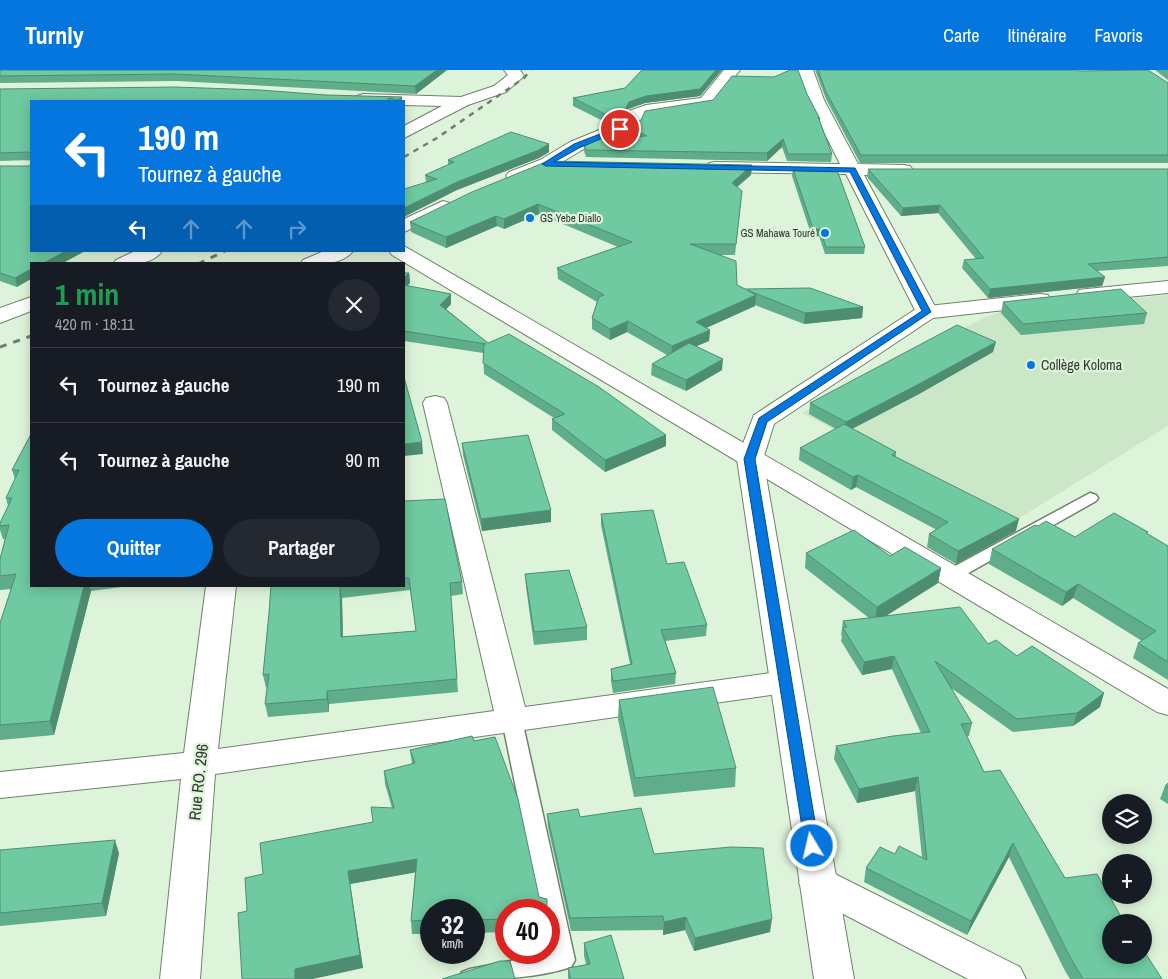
<!DOCTYPE html>
<html lang="fr">
<head>
<meta charset="utf-8">
<style>
  :root { --surface:#171b24; --page:#242831; --text:#f1f3f6; --muted:#9ea1a6; --line:#363941; --accent:#0576dd }
  body { margin:0; font-family:"Archivo Narrow",sans-serif; background:var(--page); color:var(--text); height:100vh; display:flex; flex-direction:column; font-size:19px; white-space:nowrap }
  * { box-sizing:border-box; margin:0 }
  p { font-size:16px; color:var(--muted) }
  .icon { flex:none; width:28px; height:28px; fill:none; stroke:currentColor; stroke-width:2; stroke-linecap:round; stroke-linejoin:round }
  .map { position:relative; flex:1; overflow:hidden }
  .panel { position:absolute; left:30px; top:192px; width:375px; height:325px; display:flex; flex-direction:column; background:var(--surface); border-radius:0px; box-shadow:0 2px 12px #0003 }
  .panel>* { flex:none }
  .banner { position:absolute; left:30px; top:30px; width:375px; height:152px; border-radius:0px; box-shadow:0 2px 12px #0003; background:#0576dd; color:#fff; overflow:hidden }
  .tools { position:absolute; left:1102px; top:724px; display:grid; gap:10px }
  .tools a { display:grid; place-items:center; width:50px; height:50px; border-radius:50%; background:var(--surface); box-shadow:0 2px 12px #0003; font-size:25px }
  .speed { position:absolute; left:420px; top:829px; display:flex; gap:10px; font-size:25px; font-weight:700; text-align:center }
  .speed>* { display:grid; place-content:center; width:65px; height:65px; border-radius:50%; background:var(--surface); box-shadow:0 2px 12px #0003; line-height:1 }
  .speed small { font-size:12px; font-weight:400 }
  .speed .limit { border:8px solid #d22; background:#fff; color:#111 }
  .pin { position:absolute; display:grid; place-items:center; width:42px; height:42px; color:#fff; margin:-21px; border:2px solid #fff; border-radius:50%; box-shadow:0 1px 5px #0007 }
  .me { position:absolute; width:55px; margin:-28px; rotate:351deg; stroke-linejoin:round; filter:drop-shadow(0 0 4px #0008) }
  .turn { display:flex; align-items:center; gap:18px; height:105px; padding:0 25px; font-size:22px }
  .turn .icon { width:65px; height:65px; stroke-width:2.5 }
  .turn b { display:block; font-size:35px; line-height:42px }
  .lanes { display:flex; align-items:center; height:48px; padding:0 25px; background:#0003; justify-content:center; gap:25px; direction:ltr }
  .lanes .off { opacity:.35 }
  .round { display:grid; place-items:center; flex:none; width:52px; height:52px; border-radius:26px; background:var(--page) }
  .headline { display:flex; align-items:center; justify-content:space-between; height:85px; padding:0 25px }
  h1 { font-size:30px; font-weight:700; line-height:38px; color:#1e9e55 }
  .action { display:flex; gap:10px; margin-top:auto; padding:10px 25px }
  .action a { flex:1; height:58px; border-radius:30px; background:var(--accent); color:#fff; font-size:20px; font-weight:700; line-height:58px; text-align:center }
  .action a+a { background:var(--page); color:var(--text) }
  ul { padding:0; list-style:none }
  li { display:flex; align-items:center; gap:15px; height:75px; padding:0 25px; border-top:1px solid var(--line) }
  li div { flex:1 }
  li b { display:block; font-size:19px }
  li em { font-style:normal }
  header { display:flex; align-items:center; gap:30px; box-sizing:border-box; height:70px; padding:0 25px; background:var(--accent); color:#fff }
  header strong { font-size:24px }
  nav { display:flex; gap:28px; margin-inline-start:auto; font-size:18px }
  .map>svg:first-child { display:block }
  .built { fill:#cce7c8 }
  .lines { fill:none; stroke-linecap:round; stroke-linejoin:round }
  .lane-casing { stroke:#6e826b; stroke-width:3 }
  .street-casing { stroke:#6e826b; stroke-width:2 }
  .secondary-casing { stroke:#6e826b; stroke-width:2 }
  .lane { fill:#fff; fill-rule:evenodd }
  .street { fill:#fff; fill-rule:evenodd }
  .secondary { fill:#fff; fill-rule:evenodd }
  .rail-far1 { stroke:#707e6e; stroke-width:2.5; stroke-dasharray:5.5 5.5; stroke-linecap:butt }
  .rail { stroke:#707e6e; stroke-width:3; stroke-dasharray:7 7; stroke-linecap:butt }
  .wall { fill:#5fad8a; fill-rule:evenodd }
  .shaded-wall { fill:#4e8d71 }
  .building { fill:#6fc9a1; stroke:#4e8d71 }
  .route { fill:#0576dd; stroke:#034d90 }
  .poi-dot { fill:#0576dd; stroke:#def4da; stroke-width:2 }
  .labels { text-anchor:middle; stroke-width:4.5; stroke-linejoin:round; paint-order:stroke }
  .far-poi-label { font-size:11px; fill:#2f382e; stroke:#def4da; text-anchor:start }
  .poi-label { font-size:14px; fill:#2f382e; stroke:#def4da; text-anchor:start }
  .near-street-label { font-size:16px; fill:#2f382e; stroke:#def4da }
</style>
</head>
<body>
<header>
<strong>Turnly</strong>
<nav><a>Carte</a><a>Itinéraire</a><a>Favoris</a></nav>
</header>
<div class="map">
<svg width="1168" height="909" viewBox="0 0 1168 909">
  <rect width="100%" height="100%" fill="#def4da"/>
  <path class="built" d="M1168 225V356L1013 452 802 343 985 247 1004 241Z"/>
  <g class="lines">
    <defs>
      <path id="lane" d="M1090 423 1096 425 1098 428 1096 431 956 510 950 511 944 510 941 506 944 502Z
        M512 643 519 645 522 650 575 890 571 897C534 909 497 909 458 909L462 902 470 899 550 883 549 840H541L502 650 505 645Z"/>
      <path id="street" d="M504 0H520L524 6 506 22 468 35 404 68V56L442 36 404 35V31H357L355 29 357 26 363 24 461 27 494 16 508 5Z
        M724 0H740L712 35 649 44 643 47 640 56 582 80 552 98 515 111 509 110 506 106 509 102 540 90 570 72 626 49 629 41 646 35 701 28Z
        M797 0H813L824 30 858 94 904 95 910 96 913 100 910 104 904 105H864L938 242 935 247 927 249 919 247 916 242 846 104 715 102 709 101 706 97 709 93 715 92 840 94 808 30Z
        M443 131 450 133 452 137 450 141 404 162V149Z
        M404 176 1168 619V645L1157 642 392 185 389 181H404Z
        M135 181H162C152 196 129 194 113 194L116 190Z
        M324 181H353C342 196 316 194 300 194L303 190Z
        M31 227V241L0 253V238Z
        M435 326 444 328 447 333 525 637 785 601 796 604 801 612 796 620 785 623 215 704 200 909H160L181 709 0 728V702L184 683 206 516H236L218 679 494 641 423 333 426 328Z
        M818 798 831 802 1020 897 1026 909H968L805 824 799 813 805 802Z"/>
      <path id="secondary" d="M1168 211V223L1087 231 1079 230 1076 225 1079 220 1087 219Z
        M1040 224 1048 225 1051 230 1048 235 933 248 774 354 763 389 854 909H814L737 389 754 345 919 237Z"/>
    </defs>
    <use href="#lane" class="lane-casing"/>
    <use href="#street" class="street-casing"/>
    <use href="#secondary" class="secondary-casing"/>
    <use href="#lane" class="lane"/>
    <use href="#street" class="street"/>
    <use href="#secondary" class="secondary"/>
    <path class="rail-far1" d="M404 87 437 68 524 8 531 0"/>
    <path class="rail" d="M198 194 225 181
      M0 277 31 266"/>
  </g>
  <path class="wall" d="M0 0H447L416 24 176 11 0 13Z
    M642 0H722L700 26 645 33 628 39 625 48 609 54 573 36V28L625 18Z
    M815 0H1077L1079 1 1168 13V93H860L826 29Z
    M1155 0H1168V10Z
    M0 19 402 27V31H31V181H85L61 194H31L17 217 0 211V96H29L31 94V90L0 91Z
    M807 24 820 49V51L832 84 831 92 787 91 782 77 767 91 586 87 584 81V74L633 66 627 63V56Z
    M549 74V82L539 88 457 120 426 112 425 105 448 95V90Z
    M752 95 751 105 737 117 741 131 735 185H718L737 215 745 219 863 237 862 248 804 254 755 235V236L706 258 710 260 709 271 696 276 722 300 686 321 651 305 652 294 667 285 627 262 610 270 592 259V248L597 232 558 209 557 198 618 177 539 144 504 159 497 156 446 178 411 162 410 152Z
    M793 99 865 177 864 184H825L819 166 812 167 792 106Z
    M868 99H1168V196L1097 201 1105 207 1102 216 988 228 962 198 964 190 976 189 938 143 901 146 867 107Z
    M404 203H409L410 213 407 216 451 234 446 239 488 273 666 365V376L605 402 552 360V349L554 348 484 304 483 283 404 271Z
    M1003 232 1147 243 1144 254 1021 265 1001 243Z
    M993 282 919 324 852 359 896 382V387L1016 461 956 494 927 477 929 464 937 460 856 417 851 420 799 390 800 378 836 359 809 344 810 333Z
    M31 364V516H130L91 521 54 665 0 670V553L11 519 0 520V489L5 469H3L0 460V453L8 436 6 428 15 409 12 400Z
    M462 373 551 452 482 461 463 385Z
    M404 431 462 512 463 524 451 526 458 622 329 634V642L268 647 265 634 267 617 266 618 263 605 269 543 271 516H404ZM410 520 416 561 343 567 342 528Z
    M601 444 667 494 707 555 706 566 665 571 676 603 675 614 613 623 611 611V599L630 594 601 455Z
    M1038 456 1075 467 1148 464 1168 476V610L1133 588 1138 573 1142 571 1073 528 1062 536 989 494 992 479Z
    M806 483 890 486 941 498 938 513 885 546 988 574 1017 586 1100 637 1073 656 1013 662 951 618 972 653 969 666H967L984 702 1065 808 1111 852 1162 909H1070L1065 901 1009 787 967 865 864 812 866 798 895 784 922 787 915 721 857 733 834 689 836 676 921 663 892 599 862 605 841 571 842 566 841 565 843 551 869 548 805 498Z
    M525 504 587 557V570L534 575 526 517Z
    M619 630 736 698 735 717 634 727 618 649Z
    M410 680 506 840V862L474 863V840H431V864H412L411 851 415 802 350 814 363 898 247 841 263 804 373 752 392 738 385 714 384 701 412 694Z
    M1168 713V734L1160 729 1165 716Z
    M547 744 580 747 654 784 770 862 694 881 685 860 663 865V860L571 861 548 757Z
    M0 780 119 783 106 846 0 856Z
    M584 873 624 909 586 894 584 886Z
    M568 898 571 909H568Z"/>
  <path class="shaded-wall" d="M437 0H447L416 24 415 16Z
    M716 0H722L700 26 645 33 628 39 625 48 609 54V46L629 32Z
    M402 27V31H398V30Z
    M783 69 782 77 767 91V83Z
    M549 74V82L539 88 457 120 404 147V138L457 112Z
    M752 95 751 105 731 122 732 113Z
    M538 134 539 144 504 159V149Z
    M940 135 938 143 901 146 903 138Z
    M496 146 497 156 446 178V167Z
    M813 159H820L819 166 812 167Z
    M66 181H85L61 194H42Z
    M31 199V209L17 217 15 208Z
    M409 203 410 213 404 218V208Z
    M1105 207 1102 216 988 228 990 219Z
    M451 224V234L441 245 440 235Z
    M756 225 755 236 695 263 696 252Z
    M863 237 862 248 804 254 805 243Z
    M628 251 627 262 610 270V259Z
    M710 260 709 271 671 287 672 276Z
    M996 272 993 282 919 324 844 363 846 352Z
    M723 289 722 300 686 321V310Z
    M666 365V376L605 402V390Z
    M422 372 423 384 404 386V374Z
    M858 405 856 417 851 420 853 407Z
    M551 440V452L482 461 481 449Z
    M1019 449 1016 461 956 494 958 481Z
    M941 498 938 513 875 553 877 537Z
    M1078 514 1073 528 1062 536 1066 522Z
    M84 516H89L91 521 54 665 50 651Z
    M340 516 342 528 343 580 341 567Z
    M894 586 892 599 862 605 864 592Z
    M327 621 329 634V642L327 629Z
    M1104 623 1100 637 1073 656 1077 643Z
    M918 707 915 721 857 733 859 719Z
    M115 770 119 783 106 846 102 833Z
    M1013 773 1009 787 967 865 971 851Z
    M417 789 418 802 350 814 363 898 313 909H295V899L348 801Z
    M686 847 685 860 663 865 664 852Z
    M772 849 770 862 694 881 695 868Z"/>
  <path class="building" d="M0 0H437L415 16 175 4 0 6Z
    M642 0H716L700 19 646 26 629 32 625 40 609 46 573 28 625 18Z
    M790 0H798L807 24 820 49 818 47 832 84H788L783 69 767 83 586 80 584 74 597 68 647 66 627 56 641 50 645 41 713 30 732 6 774 7Z
    M818 0H1077L1079 1 1148 0 1168 13V85H861L826 22Z
    M175 17 260 20 326 25 402 27 398 30 389 28 386 31H31V181H66L42 194H31V199L15 208 0 203V96H29L31 94V84L29 82 0 83V19Z
    M511 62 549 74 539 80 457 112 404 138V119L437 109 425 105 454 92 448 90Z
    M548 91 752 95 732 113 742 121 736 174H690L736 191 737 215 745 219 810 218 863 237 805 243 747 220 756 225 696 252 710 260 672 276 628 251 610 259 592 248 599 227 604 225 557 198 632 172 538 134 504 149 496 146 446 167 410 152 472 122Z
    M793 99 837 100 865 177H826L820 159H813Z
    M868 99H1168V187L1088 194 1105 207 990 219 964 190 984 188 940 135 903 138Z
    M404 203H409L404 208Z
    M404 215 451 224 440 235 488 273 509 264 599 317 666 365 605 390 552 349 565 344 483 293 484 274H486L404 261Z
    M1121 219 1147 243 1023 254 1003 232Z
    M957 255 996 272 921 313 846 352 810 333Z
    M689 273 723 289 686 310 652 294Z
    M404 307 422 372 404 374Z
    M844 354 896 382 892 385 1019 449 958 481 929 464 948 452 858 405 853 407 800 378Z
    M31 364V516H84L50 651 0 655V553L16 504 0 506V489L9 455 0 456V453L12 428H6L19 400H12Z
    M528 365 551 440 481 449 462 373Z
    M445 429 462 512 450 513 457 609 327 621V629L265 634 269 604 263 605 269 543 271 516H340L341 567 416 561 409 508H404V431Z
    M653 440 667 494 684 492 707 555 661 560 676 603 613 611 611 599 632 594 601 444Z
    M1114 443 1148 462 1146 463 1168 476V592L1138 573 1156 561 1078 514 1066 522 992 479 1035 455 1038 456 1046 451 1075 467Z
    M854 460 890 486 905 477 941 498 877 537 806 483Z
    M569 500 587 557 534 562 525 504Z
    M960 537 988 574 996 570 1017 586 1032 576 1104 623 1077 643 1017 649 935 591 972 653 961 654 984 702 1000 700 1065 808 1097 804 1124 852H1111V885H1144V881L1162 909H1083L1070 887 1013 773 971 851 866 798 880 777 895 784 899 776 927 790 918 707 859 719 836 676 893 666 930 662 894 586 864 592 843 558 847 557 843 551Z
    M713 617 736 698 635 708 619 630Z
    M472 666 474 671 495 667 518 729 539 827 547 829V840H506V849L474 850V840H431V850L411 851 417 789 348 801 360 885 295 899V909H242L238 843 247 841 245 808 263 804 260 773 373 752 371 737 394 738 384 701 415 693 410 680Z
    M1168 713V718L1165 716Z
    M641 738 654 784 731 777 763 778 772 849 695 868 686 847 664 852 663 846 570 848 547 744 578 739 580 747Z
    M115 770 102 833 0 843V780Z
    M611 865 624 909H571L568 898 590 894 584 873Z
    M500 891H510L515 909H442Z"/>
  <path class="route" d="M618 57 624 59 579 78 554 92 855 98 931 242 767 352 755 389 819 776 817 781 812 782 807 781 805 776 744 389 759 348 922 241 850 102 546 96 542 94 574 74Z"/>
  <g class="poi-dot">
    <circle cx="530" cy="148" r="5"/>
    <circle cx="825" cy="163" r="5"/>
    <circle cx="1031" cy="295" r="5"/>
  </g>
  <g class="labels">
    <g class="far-poi-label">
      <text x="540" y="152">GS Yebe Diallo</text>
      <text x="815" y="167" text-anchor="end">GS Mahawa Touré</text>
    </g>
    <g class="poi-label">
      <text x="1041" y="300">Collège Koloma</text>
    </g>
    <g class="near-street-label">
      <text transform="translate(198 712) rotate(-84)" y="6">Rue RO. 296</text>
    </g>
  </g>
</svg>
<div class="tools">
<a><svg class="icon" aria-label="layers" viewBox="0 0 24 24"><path d="M12 4l9 5-9 5-9-5zM3 14l9 5 9-5"/></svg></a>
<a>+</a>
<a>−</a>
</div>
<div class="speed"><div>32<small>km/h</small></div><div class="limit">40</div></div>
<div class="pin" style="left:620px;top:59px;background:#d93025"><svg class="icon" aria-label="arrive" viewBox="0 0 24 24"><path d="M6 21V4h12l-3 4 3 4H6"/></svg></div>
<svg class="me" style="left:812px;top:776px" viewBox="-20 -20 40 40"><circle r="17" fill="#0576dd" stroke="#fff" stroke-width="3"/><path d="M0-11L8 9 0 5-8 9z" fill="#fff"/></svg>
<div class="banner">
<div class="turn"><svg class="icon" aria-label="left" viewBox="0 0 24 24"><path d="M17 20v-9H6M10 6l-5 5 5 5"/></svg><div><b>190 m</b>Tournez à gauche</div></div>
<div class="lanes"><svg class="icon" aria-label="left" viewBox="0 0 24 24"><path d="M17 20v-9H6M10 6l-5 5 5 5"/></svg><svg class="icon off" aria-label="ahead" viewBox="0 0 24 24"><path d="M12 20V5M6 11l6-6 6 6"/></svg><svg class="icon off" aria-label="ahead" viewBox="0 0 24 24"><path d="M12 20V5M6 11l6-6 6 6"/></svg><svg class="icon off" aria-label="right" viewBox="0 0 24 24"><path d="M7 20v-9h11M14 6l5 5-5 5"/></svg></div>
</div>
<section class="panel">
<div class="headline"><div><h1>1 min</h1><p>420 m · 18:11</p></div><a class="round"><svg class="icon" aria-label="close" viewBox="0 0 24 24"><path d="M6 6l12 12M18 6L6 18"/></svg></a></div>
<ul>
<li><svg class="icon" aria-label="left" viewBox="0 0 24 24"><path d="M17 20v-9H6M10 6l-5 5 5 5"/></svg><div><b>Tournez à gauche</b></div><em>190 m</em></li>
<li><svg class="icon" aria-label="left" viewBox="0 0 24 24"><path d="M17 20v-9H6M10 6l-5 5 5 5"/></svg><div><b>Tournez à gauche</b></div><em>90 m</em></li>
</ul>
<div class="action"><a>Quitter</a><a>Partager</a></div>
</section>
</div>
</body>
</html>
